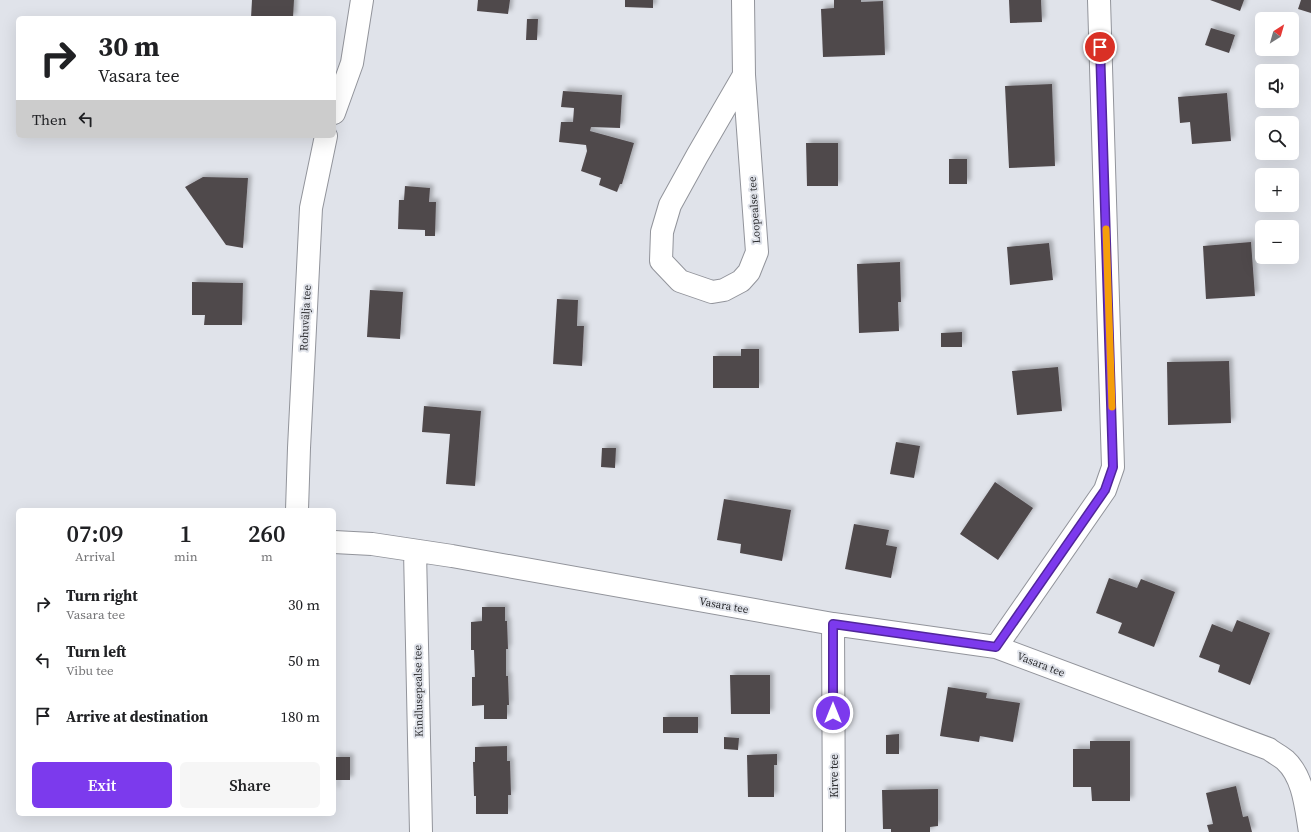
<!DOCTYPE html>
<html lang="en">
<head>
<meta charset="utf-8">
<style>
  :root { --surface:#fff; --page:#f6f6f6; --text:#202124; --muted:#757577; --accent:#7c3aed }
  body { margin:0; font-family:"Source Serif 4",serif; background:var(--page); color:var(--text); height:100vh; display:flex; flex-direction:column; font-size:15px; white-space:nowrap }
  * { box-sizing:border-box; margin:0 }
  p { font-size:13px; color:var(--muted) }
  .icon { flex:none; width:22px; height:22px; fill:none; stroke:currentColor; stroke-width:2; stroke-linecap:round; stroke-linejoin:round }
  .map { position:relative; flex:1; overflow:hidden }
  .details { position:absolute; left:16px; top:508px; width:320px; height:308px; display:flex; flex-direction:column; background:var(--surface); border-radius:6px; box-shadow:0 4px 16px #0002 }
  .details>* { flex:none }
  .guide { position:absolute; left:16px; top:16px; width:320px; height:122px; border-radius:6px; box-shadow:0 4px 16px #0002; background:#fff; color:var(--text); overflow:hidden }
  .needle { width:26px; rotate:37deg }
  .tools { position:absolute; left:1255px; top:12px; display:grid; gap:8px }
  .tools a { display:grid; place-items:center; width:44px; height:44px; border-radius:6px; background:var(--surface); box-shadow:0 4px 16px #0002; font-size:20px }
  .pin { position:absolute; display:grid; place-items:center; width:34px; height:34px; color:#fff; margin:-17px; border:2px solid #fff; border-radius:50%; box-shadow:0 1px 4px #0007 }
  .me { position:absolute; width:44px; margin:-22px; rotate:0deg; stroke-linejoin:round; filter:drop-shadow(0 0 3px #0008) }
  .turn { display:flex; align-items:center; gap:14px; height:84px; padding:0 16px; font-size:18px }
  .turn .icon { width:52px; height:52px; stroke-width:2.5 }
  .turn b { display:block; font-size:28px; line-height:34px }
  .then { display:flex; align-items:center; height:38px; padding:0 16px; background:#0003; gap:8px; font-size:15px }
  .eta { display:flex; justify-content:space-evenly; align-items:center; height:68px; text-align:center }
  .eta b { font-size:24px; font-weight:600; line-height:28px }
  .button { display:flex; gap:8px; margin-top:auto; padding:8px 16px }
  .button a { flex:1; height:46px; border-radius:6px; background:var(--accent); color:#fff; font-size:16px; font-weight:600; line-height:46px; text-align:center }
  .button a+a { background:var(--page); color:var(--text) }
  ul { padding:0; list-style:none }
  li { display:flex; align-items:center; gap:12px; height:56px; padding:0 16px }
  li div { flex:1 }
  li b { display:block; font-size:15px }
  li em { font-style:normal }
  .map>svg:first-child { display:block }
  .building { fill:#50494c; filter:url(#shadow) }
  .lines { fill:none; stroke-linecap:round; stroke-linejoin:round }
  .minor-casing { stroke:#92949b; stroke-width:24 }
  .minor { stroke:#fff; stroke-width:22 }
  .route-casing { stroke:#51269a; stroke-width:10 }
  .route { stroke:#7c3aed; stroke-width:7 }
  .slow { stroke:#f59e0b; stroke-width:7 }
  .labels { text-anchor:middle; stroke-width:4; stroke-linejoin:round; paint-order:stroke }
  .street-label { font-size:11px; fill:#2e2f32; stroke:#e0e3ea }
</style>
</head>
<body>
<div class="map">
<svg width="1311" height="832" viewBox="0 0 1311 832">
  <defs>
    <filter id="shadow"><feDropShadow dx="3.5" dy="-3.5" stdDeviation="2" flood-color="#0004"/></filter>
  </defs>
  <rect width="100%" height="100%" fill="#e0e3ea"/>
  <path class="building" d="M252 0H294L293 18H251Z
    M478 0H510L508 14 477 11Z
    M625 0H653V8L625 7Z
    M834 0H861V2L883 1 885 55 823 57 821 9 834 8Z
    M1009 0H1041L1042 22 1010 23Z
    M1210 0H1244L1240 11Z
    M1301 0H1311V13L1298 9Z
    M527 19H538L537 40H526Z
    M1211 28 1235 35 1229 53 1205 45Z
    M1052 84 1055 166 1009 168 1005 86Z
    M563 91 622 95 620 128 591 127 590 131 634 143 622 184H620L617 192 599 185 601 178 581 171 587 151 586 145 559 142 561 122H573L574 108 561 107Z
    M1227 93 1231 141 1192 144 1190 122 1180 123 1178 97Z
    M806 143H838V186H807Z
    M949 159H967V184H949Z
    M203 177 248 178 243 248 226 245 185 187Z
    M405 186 430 188 429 202H436L435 236H425V230L398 229 399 200H404Z
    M1251 242 1255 296 1206 299 1203 246Z
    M1049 243 1053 280 1010 285 1007 247Z
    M900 262 901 302H898L899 331 859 333 857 264Z
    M192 282 243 283 242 325H204L205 315H192Z
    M370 290 403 292 400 339 367 337Z
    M557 299 578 300 577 326H584L582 366 553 364Z
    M962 332V347H941V333Z
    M741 349H759V388H713V356H741Z
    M1229 361 1231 423 1168 425 1167 362Z
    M1058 367 1062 411 1017 415 1012 371Z
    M424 406 481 411 475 486 446 484 450 434 422 432Z
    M896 442 920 446 914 478 890 474Z
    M602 448H616L615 468 601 467Z
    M995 482 1033 508 998 560 960 534Z
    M724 499 791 510 782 561 740 553 741 544 717 540Z
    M854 524 889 530 886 545 897 547 891 578 845 569Z
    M1109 578 1137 588 1141 579 1175 592 1154 647 1118 633 1122 623 1096 613Z
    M482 607H505V621H507L508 649H506V676H508L509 705H507V719H484V705L472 706V677H475L474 650H471V622L482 621Z
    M1237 620 1270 633 1250 685 1218 672 1220 665 1199 657 1212 624 1232 632Z
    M730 675H770V714H731Z
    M948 687 987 693 986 698 1020 703 1013 742 980 736 979 742 940 736Z
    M663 717H698V733H663Z
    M899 734V754H886V735Z
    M724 737 739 738 738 750 724 749Z
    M1090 741H1130V801H1092L1091 787H1073V749H1090Z
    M507 746V761H510L511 795H508V814H476V796H474L473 762H475V747Z
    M334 754H336V757H350V780H336V791H334Z
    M777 754V765H774V797H748L747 755Z
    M1236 786 1243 817 1248 816 1252 832H1209L1207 825 1213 824 1206 793Z
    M938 789V826L930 827V832H891V829H883L882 790Z"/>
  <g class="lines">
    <defs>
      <path id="minor" d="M743 0 744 75 757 252 749 272 741 281 724 290 712 292 680 281 661 261 662 232 670 205 697 156 744 75
        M334 113 352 63 362 0
        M297 510 299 448 311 208 326 136
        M334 542 372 544 452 556 833 624 996 647 1269 749C1274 753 1280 756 1285 760 1304 777 1306 809 1310 832
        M415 551 421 832
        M833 624 834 832
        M996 647 1105 490 1113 467 1099 0"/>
    </defs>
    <use href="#minor" class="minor-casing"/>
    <use href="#minor" class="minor"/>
  </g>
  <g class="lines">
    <defs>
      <path id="route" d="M833 713V624L996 647 1105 490 1113 467 1100 47"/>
    </defs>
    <use href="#route" class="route-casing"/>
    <use href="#route" class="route"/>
    <path class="slow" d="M1106 229 1112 407"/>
  </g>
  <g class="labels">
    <g class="street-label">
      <text transform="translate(754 210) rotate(-94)" y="4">Loopealse tee</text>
      <text transform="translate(305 318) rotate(-87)" y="4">Rohuvälja tee</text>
      <text transform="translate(724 605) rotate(10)" y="4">Vasara tee</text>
      <text transform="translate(1041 664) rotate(21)" y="4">Vasara tee</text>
      <text transform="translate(418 691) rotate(-91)" y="4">Kindlusepealse tee</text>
      <text transform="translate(834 776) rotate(-90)" y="4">Kirve tee</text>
    </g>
  </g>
</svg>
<div class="tools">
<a><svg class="needle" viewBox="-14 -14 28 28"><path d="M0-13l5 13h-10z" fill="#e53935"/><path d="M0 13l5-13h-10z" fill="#757577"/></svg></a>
<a><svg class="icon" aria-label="sound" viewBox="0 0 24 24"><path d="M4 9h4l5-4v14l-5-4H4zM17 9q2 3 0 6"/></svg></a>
<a><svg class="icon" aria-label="search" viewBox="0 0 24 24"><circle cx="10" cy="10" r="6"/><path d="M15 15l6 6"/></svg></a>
<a>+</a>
<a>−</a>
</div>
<div class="pin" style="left:1100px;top:47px;background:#d93025"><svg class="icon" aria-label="arrive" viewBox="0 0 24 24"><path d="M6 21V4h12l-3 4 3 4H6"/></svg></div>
<svg class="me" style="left:833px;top:713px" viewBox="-20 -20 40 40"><circle r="17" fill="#7c3aed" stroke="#fff" stroke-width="3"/><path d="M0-11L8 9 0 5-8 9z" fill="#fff"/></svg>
<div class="guide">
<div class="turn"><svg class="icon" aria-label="right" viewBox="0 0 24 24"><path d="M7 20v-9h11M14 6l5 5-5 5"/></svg><div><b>30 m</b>Vasara tee</div></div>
<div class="then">Then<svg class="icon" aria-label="left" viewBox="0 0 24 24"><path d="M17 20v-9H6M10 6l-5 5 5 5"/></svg></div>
</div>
<section class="details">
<div class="eta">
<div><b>07:09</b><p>Arrival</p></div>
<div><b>1</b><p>min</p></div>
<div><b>260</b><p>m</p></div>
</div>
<ul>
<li><svg class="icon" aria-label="right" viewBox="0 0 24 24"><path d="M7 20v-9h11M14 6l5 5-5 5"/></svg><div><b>Turn right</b><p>Vasara tee</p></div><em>30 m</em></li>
<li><svg class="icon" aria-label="left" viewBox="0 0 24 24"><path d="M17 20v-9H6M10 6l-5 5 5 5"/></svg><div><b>Turn left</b><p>Vibu tee</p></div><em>50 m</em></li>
<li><svg class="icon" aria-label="arrive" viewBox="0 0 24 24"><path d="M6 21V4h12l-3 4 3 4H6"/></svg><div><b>Arrive at destination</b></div><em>180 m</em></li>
</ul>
<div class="button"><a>Exit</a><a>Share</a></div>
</section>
</div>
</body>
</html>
